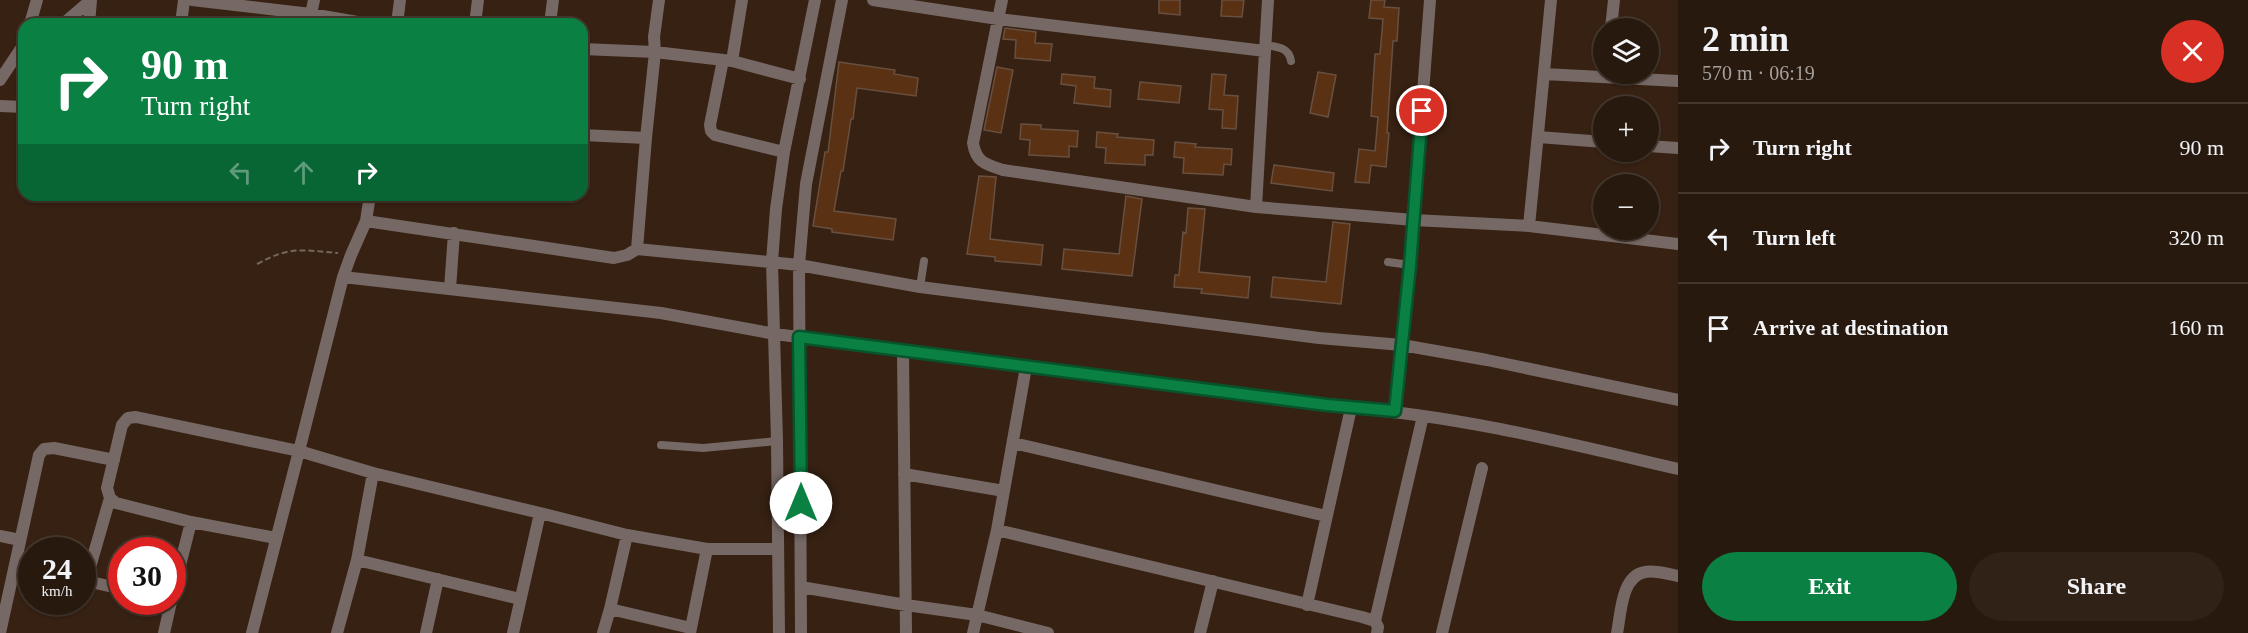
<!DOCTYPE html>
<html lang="en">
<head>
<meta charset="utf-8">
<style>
  :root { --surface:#28190e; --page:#302217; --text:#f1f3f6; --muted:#a5a09e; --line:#44382e; --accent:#0b8043 }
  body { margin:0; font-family:"Times New Roman",serif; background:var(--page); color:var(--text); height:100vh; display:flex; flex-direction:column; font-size:22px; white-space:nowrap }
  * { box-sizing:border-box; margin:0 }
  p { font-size:20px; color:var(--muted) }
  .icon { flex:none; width:33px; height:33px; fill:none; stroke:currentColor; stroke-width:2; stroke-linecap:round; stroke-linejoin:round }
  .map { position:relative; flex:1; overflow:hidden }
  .drawer { display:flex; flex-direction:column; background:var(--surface); width:570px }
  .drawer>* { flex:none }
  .top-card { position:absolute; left:18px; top:18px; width:570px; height:183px; border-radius:18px; box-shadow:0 2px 4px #0004,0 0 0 2px var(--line); background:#0b8043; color:#fff; overflow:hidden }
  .fabs { position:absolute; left:1593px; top:18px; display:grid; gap:12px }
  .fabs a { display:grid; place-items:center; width:66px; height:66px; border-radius:50%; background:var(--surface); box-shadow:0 2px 4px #0004,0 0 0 2px var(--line); font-size:30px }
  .speed { position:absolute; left:18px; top:537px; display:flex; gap:12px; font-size:30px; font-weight:700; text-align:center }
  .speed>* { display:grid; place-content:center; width:78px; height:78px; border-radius:50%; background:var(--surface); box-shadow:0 2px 4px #0004,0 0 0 2px var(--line); line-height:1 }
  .speed small { font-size:15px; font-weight:400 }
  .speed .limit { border:9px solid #d22; background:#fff; color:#111 }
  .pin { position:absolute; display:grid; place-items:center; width:51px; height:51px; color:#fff; margin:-26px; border:3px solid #fff; border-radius:50%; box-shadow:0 2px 6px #0007 }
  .me { position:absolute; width:66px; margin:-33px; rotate:0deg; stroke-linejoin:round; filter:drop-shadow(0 0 4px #0008) }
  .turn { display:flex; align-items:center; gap:21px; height:126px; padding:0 24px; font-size:27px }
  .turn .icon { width:78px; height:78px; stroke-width:2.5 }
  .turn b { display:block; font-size:42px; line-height:51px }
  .lanes { display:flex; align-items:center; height:57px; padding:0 24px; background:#0003; justify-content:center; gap:30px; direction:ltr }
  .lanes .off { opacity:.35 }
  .round { display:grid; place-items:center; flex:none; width:63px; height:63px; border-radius:32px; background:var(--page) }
  .head { display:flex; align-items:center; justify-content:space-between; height:102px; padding:0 24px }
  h1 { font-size:36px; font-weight:800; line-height:45px }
  .primary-button { display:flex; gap:12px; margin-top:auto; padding:12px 24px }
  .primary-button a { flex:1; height:69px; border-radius:36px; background:var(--accent); color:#fff; font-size:24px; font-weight:800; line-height:69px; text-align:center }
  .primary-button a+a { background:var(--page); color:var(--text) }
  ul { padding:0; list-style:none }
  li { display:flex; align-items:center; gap:18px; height:90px; padding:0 24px; border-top:2px solid var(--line) }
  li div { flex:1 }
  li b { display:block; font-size:22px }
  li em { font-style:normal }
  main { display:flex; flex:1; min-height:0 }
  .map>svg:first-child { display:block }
  .building { fill:#5b3113; stroke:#685041; stroke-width:1.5 }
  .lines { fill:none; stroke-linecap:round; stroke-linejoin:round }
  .path { stroke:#79665a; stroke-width:2; stroke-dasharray:6 3; stroke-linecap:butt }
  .service { stroke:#766865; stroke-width:8 }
  .minor { stroke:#766865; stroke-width:12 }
  .route-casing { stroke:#07532c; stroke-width:15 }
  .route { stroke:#0b8043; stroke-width:10 }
</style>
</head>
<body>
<main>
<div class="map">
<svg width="1678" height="633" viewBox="0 0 1678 633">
  <rect width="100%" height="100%" fill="#362113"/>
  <path class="building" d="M1159 0H1180V15L1159 13Z
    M1222 0H1244L1242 17 1221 16Z
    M1371 0H1385L1384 7 1399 8 1397 41H1393L1387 133H1389L1386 167 1371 165 1369 183 1355 182 1359 149 1375 151 1378 117 1371 116 1375 54H1380L1383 19 1369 18Z
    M1005 28 1036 32 1035 43 1052 44 1050 61 1015 58 1016 40 1003 39Z
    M839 62 895 70 894 74 918 78 916 96 857 88 853 119H851L843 171H841L834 211 896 219 893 240 832 232V229L813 226 825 152H828Z
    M997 67 1013 70 1001 133 984 130Z
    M1318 72 1336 75 1328 117 1310 113Z
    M1062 74 1095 77 1094 88 1111 90 1110 107 1074 103 1076 86 1061 84Z
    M1212 74 1226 75 1224 95 1238 96 1236 129 1222 128 1223 110 1209 109Z
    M1140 82 1181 86 1179 103 1138 99Z
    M1021 124 1041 125V129L1078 131 1077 147 1069 146V157L1029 155 1030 140 1020 139Z
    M1097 132 1118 134 1117 137 1154 140 1153 155H1145V165L1105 163 1106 148 1096 147Z
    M1175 142 1196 144 1195 147 1232 149 1231 165 1224 164 1223 175 1183 173 1184 158 1174 157Z
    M1274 165 1334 173 1332 191 1271 183Z
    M979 176 996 177 990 239 1043 245 1041 265 995 261V257L967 254Z
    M1126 196 1142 199 1132 276 1062 269 1064 249 1119 254Z
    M1188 208 1205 209 1199 272 1250 277 1248 298 1201 293 1202 289 1174 287 1175 275H1179L1183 232 1186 233Z
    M1333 222 1350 224 1341 304 1271 297 1273 277 1326 282Z"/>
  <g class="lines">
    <path class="path" d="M257 264C290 246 302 250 338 253"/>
    <path class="service" d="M1265 45C1277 47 1289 47 1291 61
      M1388 262 1410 265
      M920 287 924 261
      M661 445 703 448 777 441"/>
    <path class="minor" d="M192 0 311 14
      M314 0 311 14 369 24
      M873 0 998 19 1265 51
      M1002 0 973 143C976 162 985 164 1003 170L1256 207 1414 220 1529 226 1678 244
      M30 24 37 0
      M63 24 91 0
      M89 24 91 0
      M181 24 184 0
      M397 24 400 0
      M475 24 478 0
      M550 24 553 0
      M1611 28 1614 0
      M582 49 655 52 654 37 659 0
      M723 60 710 125 711 131 715 135 784 152
      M732 61 800 79
      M1544 74 1678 81
      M0 80 24 44
      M0 106 24 107
      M582 135 646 138
      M1538 137 1604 142
      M1648 146 1678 148
      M370 195 366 221 351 255 343 277 299 451 373 473 540 513 513 633
      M1256 207 1268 0
      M366 221 614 258 627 255 637 249 799 265 920 287 1319 338 1402 345 1487 360 1678 400
      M1529 226 1551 0
      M637 249 646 138 655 52 732 61 742 0
      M343 277 661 313 775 334 1351 408C1461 416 1570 444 1678 469
      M450 289 454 233
      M903 352 906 633
      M1395 411 1410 265 1430 0
      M1013 443 1326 516
      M373 473 357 560 520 599
      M904 474 1004 491
      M540 513 627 535 707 549H777
      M997 530 1026 367
      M627 535 610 609 691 628
      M0 536 20 540
      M15 565 32 569
      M82 580 122 589
      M86 581 110 498
      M801 587 906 605 977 615 1048 633
      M172 597 191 522
      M1307 605 1351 408
      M1375 621 1423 416
      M0 633 39 455 44 449 54 448 114 460
      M164 633 171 602
      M252 633 299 451 136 417 128 418 122 425 107 488 110 498 116 503 191 522 276 538
      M337 633 357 560
      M426 633 438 579
      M603 633 610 609
      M690 633 707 549
      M779 633 777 441 772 262 776 209 784 152 815 0
      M801 633 799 265 806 184 842 0
      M973 633 997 530 1362 617 1375 621 1378 627 1377 633
      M1200 633 1213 581
      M1442 633 1482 468
      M1617 633C1621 614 1621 576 1645 572 1655 570 1668 574 1678 576"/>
  </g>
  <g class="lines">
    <defs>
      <path id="route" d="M801 503 799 337 1327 405 1395 411 1410 265 1422 111"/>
    </defs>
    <use href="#route" class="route-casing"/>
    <use href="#route" class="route"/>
  </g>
</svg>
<div class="fabs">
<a><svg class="icon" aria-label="layers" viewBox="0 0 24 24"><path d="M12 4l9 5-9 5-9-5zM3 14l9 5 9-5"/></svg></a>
<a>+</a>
<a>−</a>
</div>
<div class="speed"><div>24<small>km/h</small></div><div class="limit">30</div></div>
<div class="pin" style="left:1422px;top:111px;background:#d93025"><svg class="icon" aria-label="arrive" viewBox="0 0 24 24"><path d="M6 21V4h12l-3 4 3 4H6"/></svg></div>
<svg class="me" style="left:801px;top:503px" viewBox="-20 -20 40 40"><circle r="19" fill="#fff"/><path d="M0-13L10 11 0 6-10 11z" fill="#0b8043"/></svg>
<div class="top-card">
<div class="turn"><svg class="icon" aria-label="right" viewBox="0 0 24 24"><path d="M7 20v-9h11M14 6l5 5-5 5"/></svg><div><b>90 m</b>Turn right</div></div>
<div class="lanes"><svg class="icon off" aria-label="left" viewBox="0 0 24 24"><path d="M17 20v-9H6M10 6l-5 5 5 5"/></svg><svg class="icon off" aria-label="ahead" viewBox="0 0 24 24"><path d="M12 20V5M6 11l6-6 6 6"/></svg><svg class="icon" aria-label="right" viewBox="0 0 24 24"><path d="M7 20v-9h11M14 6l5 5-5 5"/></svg></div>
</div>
</div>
<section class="drawer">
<div class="head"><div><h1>2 min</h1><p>570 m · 06:19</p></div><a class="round" style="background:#d93025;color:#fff"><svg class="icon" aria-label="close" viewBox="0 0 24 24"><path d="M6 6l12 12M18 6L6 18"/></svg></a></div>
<ul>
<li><svg class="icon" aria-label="right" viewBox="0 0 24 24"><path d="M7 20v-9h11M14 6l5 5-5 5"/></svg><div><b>Turn right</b></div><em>90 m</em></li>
<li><svg class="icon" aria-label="left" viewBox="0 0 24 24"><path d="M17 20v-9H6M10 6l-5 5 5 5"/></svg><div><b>Turn left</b></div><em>320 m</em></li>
<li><svg class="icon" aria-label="arrive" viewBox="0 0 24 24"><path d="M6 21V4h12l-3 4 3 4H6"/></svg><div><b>Arrive at destination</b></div><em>160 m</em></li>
</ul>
<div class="primary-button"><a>Exit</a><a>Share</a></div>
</section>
</main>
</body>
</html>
